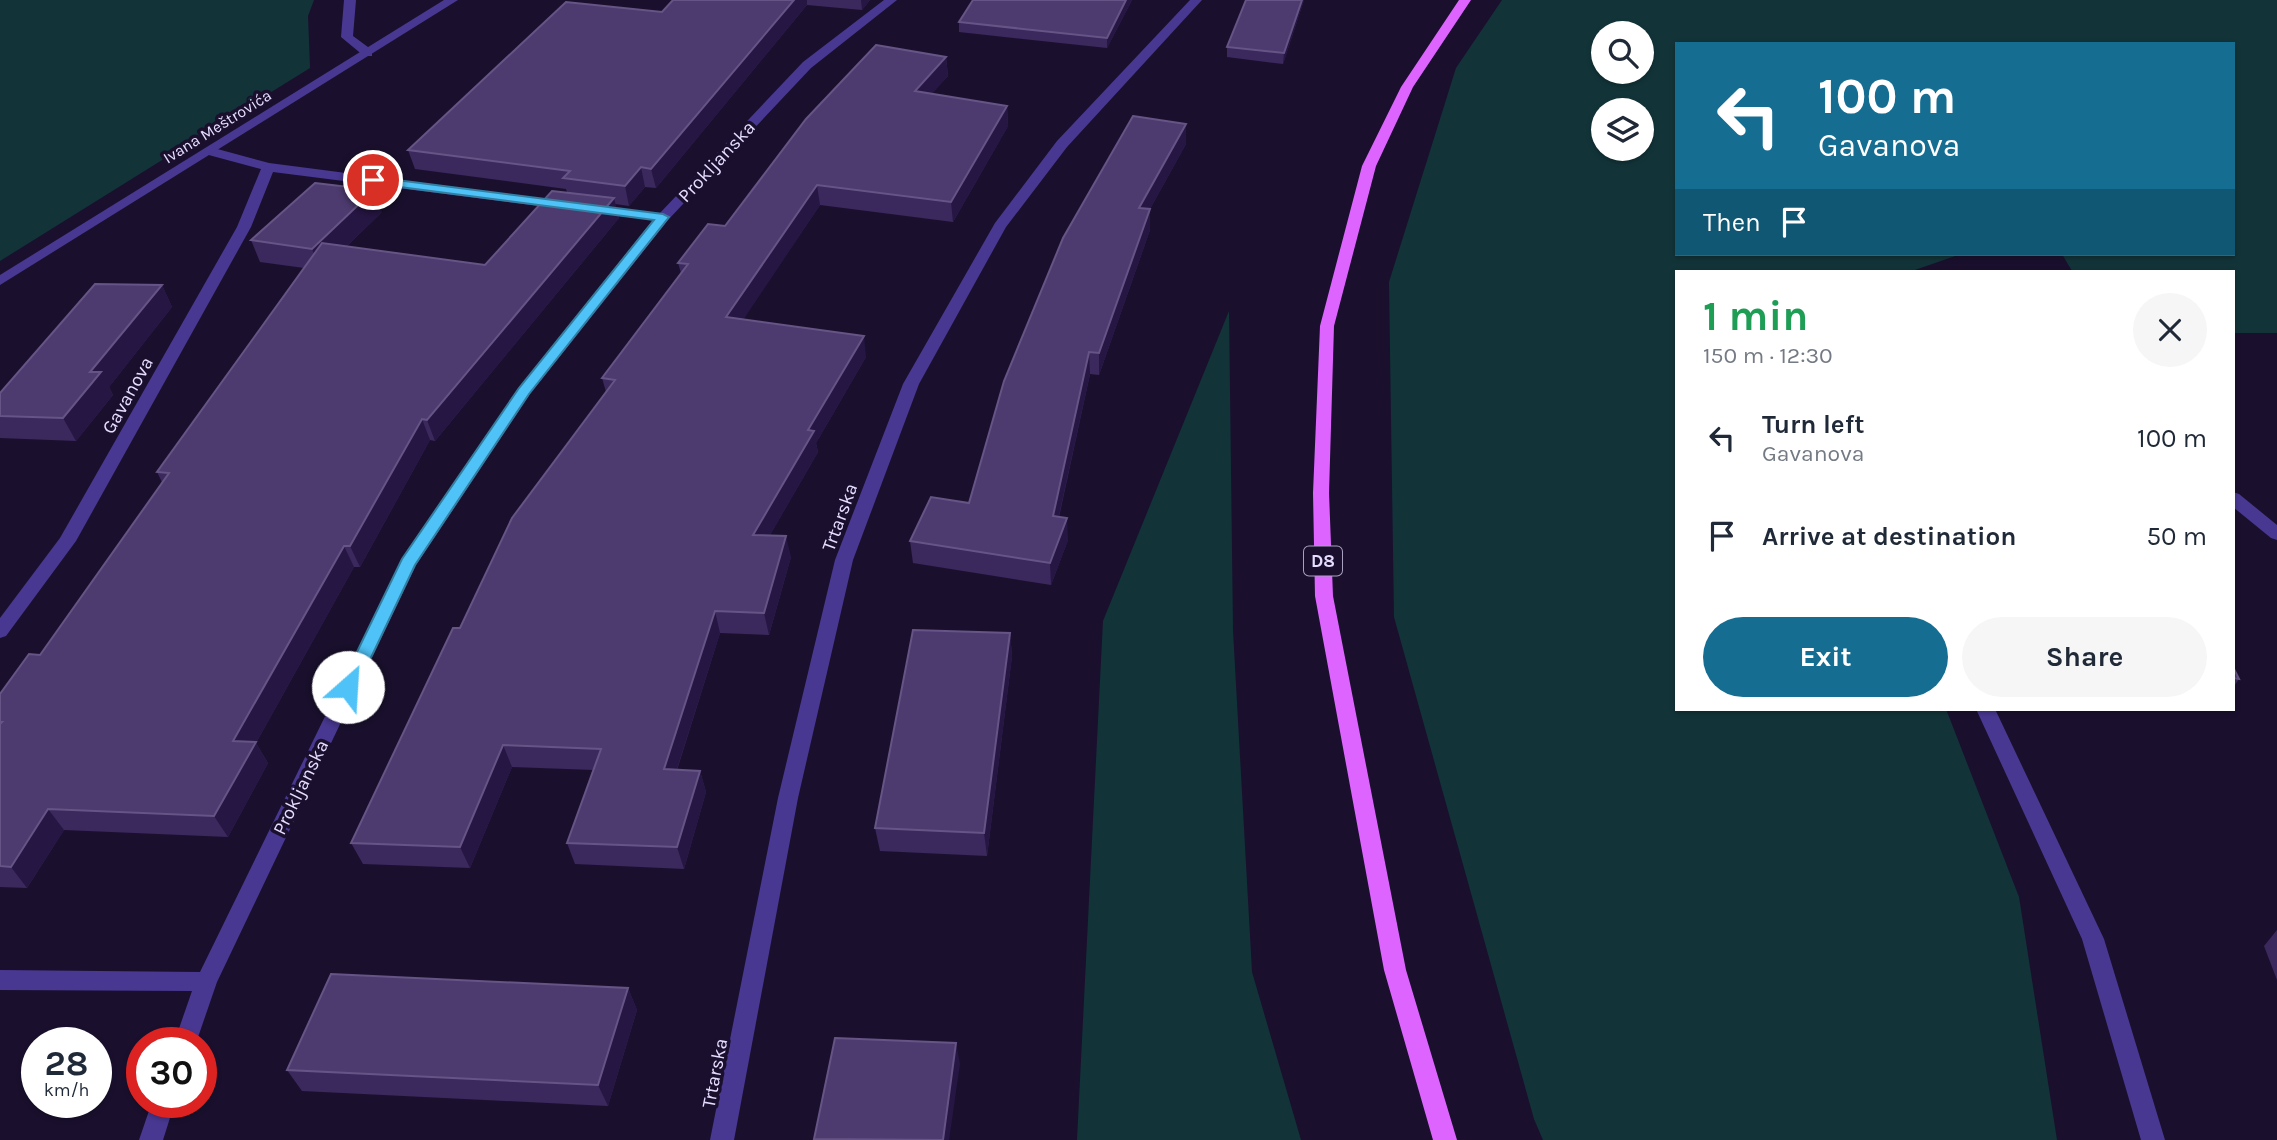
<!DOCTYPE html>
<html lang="en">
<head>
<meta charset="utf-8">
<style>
  :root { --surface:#fff; --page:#f6f6f7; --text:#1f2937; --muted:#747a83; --accent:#156d91 }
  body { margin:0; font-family:Karla,sans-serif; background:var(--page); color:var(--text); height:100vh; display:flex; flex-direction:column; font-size:26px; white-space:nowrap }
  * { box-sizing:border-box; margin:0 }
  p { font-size:23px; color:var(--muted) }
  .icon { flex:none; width:38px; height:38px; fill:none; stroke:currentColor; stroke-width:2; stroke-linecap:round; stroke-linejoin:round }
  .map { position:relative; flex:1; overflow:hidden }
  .side { position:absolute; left:1675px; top:270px; width:560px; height:441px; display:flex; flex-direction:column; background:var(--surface); border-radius:0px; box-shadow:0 2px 5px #0004 }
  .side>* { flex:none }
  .guide { position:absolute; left:1675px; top:42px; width:560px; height:214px; border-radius:0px; box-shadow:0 2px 5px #0004; background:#156d91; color:#fff; overflow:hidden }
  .buttons { position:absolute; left:1591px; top:21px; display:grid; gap:14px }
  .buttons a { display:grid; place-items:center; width:63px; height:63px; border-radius:50%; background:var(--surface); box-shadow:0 2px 5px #0004; font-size:35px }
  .speed { position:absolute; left:21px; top:1027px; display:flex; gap:14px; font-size:35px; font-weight:700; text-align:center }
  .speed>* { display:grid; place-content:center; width:91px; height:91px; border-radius:50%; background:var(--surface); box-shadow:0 2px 5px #0004; line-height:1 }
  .speed small { font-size:18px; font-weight:400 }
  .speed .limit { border:10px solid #d22; background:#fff; color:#111 }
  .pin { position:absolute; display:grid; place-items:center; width:60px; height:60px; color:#fff; margin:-30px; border:4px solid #fff; border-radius:50%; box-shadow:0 2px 7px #0007 }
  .me { position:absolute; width:77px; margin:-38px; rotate:26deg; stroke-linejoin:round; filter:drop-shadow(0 0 5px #0008) }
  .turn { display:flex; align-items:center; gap:24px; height:147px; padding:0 28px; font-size:32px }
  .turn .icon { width:91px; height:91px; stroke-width:2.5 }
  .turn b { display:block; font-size:49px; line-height:60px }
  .then { display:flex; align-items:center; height:66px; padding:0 28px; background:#0003; gap:14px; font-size:26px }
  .round { display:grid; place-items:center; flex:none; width:74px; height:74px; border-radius:37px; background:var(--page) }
  .head { display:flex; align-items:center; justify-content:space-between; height:119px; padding:0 28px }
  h1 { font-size:42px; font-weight:700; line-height:52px; color:#1e9e55 }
  .cta { display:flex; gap:14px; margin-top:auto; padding:14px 28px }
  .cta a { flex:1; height:80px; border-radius:42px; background:var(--accent); color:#fff; font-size:28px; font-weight:700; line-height:80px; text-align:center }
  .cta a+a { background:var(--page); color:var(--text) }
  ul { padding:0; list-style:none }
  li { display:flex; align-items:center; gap:21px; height:98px; padding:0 28px }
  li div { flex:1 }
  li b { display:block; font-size:26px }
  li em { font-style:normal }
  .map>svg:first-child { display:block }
  .green { fill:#123439; fill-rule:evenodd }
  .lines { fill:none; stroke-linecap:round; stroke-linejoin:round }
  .service { fill:#493891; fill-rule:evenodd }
  .minor { fill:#493891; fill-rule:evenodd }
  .tertiary { fill:#493891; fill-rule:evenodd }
  .primary { fill:#dd64ff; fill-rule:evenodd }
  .wall { fill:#3b285d }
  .shaded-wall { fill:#261643 }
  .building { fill:#4d3b6f; stroke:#655485; stroke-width:2 }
  .route { fill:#4fc3f7; stroke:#337fa1; stroke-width:2 }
  .labels { text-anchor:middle; stroke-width:7; stroke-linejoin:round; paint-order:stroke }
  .far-street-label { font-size:16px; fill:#e6ddff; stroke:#1a102e }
  .shield { fill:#1a102e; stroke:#a9a0c0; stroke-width:2 }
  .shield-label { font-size:18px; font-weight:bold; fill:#e6ddff }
  .street-label { font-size:19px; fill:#e6ddff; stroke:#1a102e }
</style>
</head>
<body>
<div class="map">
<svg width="2277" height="1140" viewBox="0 0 2277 1140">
  <rect width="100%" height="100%" fill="#1a102e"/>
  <path class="green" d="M0 0H314L308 16 310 68 0 261Z
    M1502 0H2277V333H2233V271H2072L2062 254H2233V44H1676V254H1961L1912 271H1676V709H1946L2019 897 2057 1140H1543L1534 1119 1394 617 1389 282 1456 68ZM1603 33H1642V72H1603ZM1603 110H1642V149H1603Z
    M1229 311 1233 631 1252 972 1301 1140H1077L1103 621Z"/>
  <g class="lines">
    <path class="service" d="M1976 709H1995L2104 939 2165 1140H2141L2082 939Z"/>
    <path class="minor" d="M344 0H356L353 36 372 50V56H364L341 37Z
      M884 0H897L811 68 668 220 530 394 416 565 217 982 196 1043H174L192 991 0 990V970L200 972 402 559 519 388 653 220 594 213 589 212V206L660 213 803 62Z
      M1190 0H1202L1067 147 1006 227 919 384 853 560 798 798 734 1140H710L778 798 835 560 903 384 995 223 1057 141Z
      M210 147 269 163 563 201 570 205 563 209 273 172 251 227 76 541 6 636 0 638V618L60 538 237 227 261 169 205 154 204 151Z
      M2233 492 2239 494 2277 525V540L2271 538 2233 507Z
      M152 1102H175L163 1140H139Z"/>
    <path class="tertiary" d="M444 0H458L0 285V275Z"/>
    <path class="primary" d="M1459 0H1471L1413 87 1376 166 1334 326 1329 493 1333 596 1406 970 1457 1140H1433L1384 970 1315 596 1313 493 1320 326 1362 166 1401 87Z"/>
  </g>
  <path class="wall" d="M673 0H870L862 10 807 5 656 188 645 187 629 206 615 204 619 218 435 441 430 440 360 567H354L256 743 268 763 228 837 64 830 27 888 0 887V694L40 655 162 482 157 472 304 268 260 262 251 240 382 212 347 246 485 265 567 192 566 189 415 169 408 150 662 12Z
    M1132 0 1107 48 959 32V22Z
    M1246 0H1304L1283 64 1227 57V47Z
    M946 57 948 76 931 94 1007 106 1008 126 953 222 820 205 743 319 866 357 816 443 818 452 770 535 791 557 769 635 720 633 677 770 700 771 706 792 684 869 575 864 567 843 594 770 512 767 470 868 363 864 351 843 460 628 606 392 602 378 681 273 678 263Z
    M1186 124V144L1150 209V230L1099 375 1090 374 1059 517 1068 540 1051 585 913 563 910 541 969 503Z
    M162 285 172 307 109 387 113 395 76 441 0 438V393Z
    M1010 633 1012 656 987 856 880 851 875 828Z
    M2233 668 2239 679 2233 688Z
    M2277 930V980L2264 946Z
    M628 988 637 1010 608 1106 302 1091 287 1070Z"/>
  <path class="shaded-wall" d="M794 0H807V5L656 188 651 169Z
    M861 0H870L862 10Z
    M1126 0H1132L1107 48V38Z
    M1302 0H1304L1283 64 1284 53Z
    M946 57 948 76 917 111 915 91Z
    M1007 106 1008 126 953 222 951 202Z
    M1186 124V144L1139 229V208Z
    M641 167 645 187 629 206 625 186Z
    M817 185 820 205 731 338 726 317Z
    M374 190 382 212 321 271 312 249Z
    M614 198 619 218 435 441 427 420Z
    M1150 209V230L1099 375V353Z
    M162 285 172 307 109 387 113 395 76 441 63 418 90 372Z
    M864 336 866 357 816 443 818 452 758 556 753 535 808 430Z
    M1089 352 1090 374 1054 538 1053 516Z
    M422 419 430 440 360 567 350 546Z
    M1067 518 1068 540 1051 585 1050 563Z
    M786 536 791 557 769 635 764 613Z
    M344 546 354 567 256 743 268 763 228 837 214 816 233 741Z
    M715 611 720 633 670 791 664 769Z
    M1010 633 1012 656 987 856 984 833Z
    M503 745 512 767 470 868 460 847Z
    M700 771 706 792 684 869 677 847Z
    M48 809 64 830 27 888 11 867Z
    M628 988 637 1010 608 1106 598 1085Z
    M956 1043 960 1064 949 1140H943Z"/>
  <path class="building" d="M673 0H794L651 169 641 167 625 186 563 178 570 171 408 150 566 2 662 12Z
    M973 0H1126L1107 38 959 22Z
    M1246 0H1302L1284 53 1227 47Z
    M876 45 946 57 915 91 1007 106 951 202 817 185 726 317 864 336 808 430 814 431 753 535 786 536 764 613 715 611 664 769 700 771 677 847 567 843 601 749 503 745 460 847 351 843 453 628H460L512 518 615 380 602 378 688 264 678 263 708 224 725 226 806 119Z
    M1133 116 1186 124 1139 208 1150 209 1099 353 1089 352 1053 516 1067 518 1050 563 910 541 931 497 969 503 1004 381 1063 238Z
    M315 183 374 190 312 249 251 240Z
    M552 191 614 198 427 420 422 419 350 546H344L233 741 256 742 214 816 48 809 11 867 0 866V724L2 722H0V694L29 654 40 655 169 473 157 472 322 243 485 265Z
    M95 284 162 285 90 372H101L63 418 0 416V393Z
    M913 630 1010 633 984 833 875 828Z
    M2233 667 2239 679 2233 678Z
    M331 974 628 988 598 1085 287 1070Z
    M835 1038 956 1043 943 1140 814 1139Z"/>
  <path class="route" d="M373 177 663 214 669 217 529 394 415 565 357 687 354 691H342L340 687 402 559 519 388 654 220 369 183 367 180Z"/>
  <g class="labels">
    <g class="far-street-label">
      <text transform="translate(217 126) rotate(-32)" y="6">Ivana Meštrovića</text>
    </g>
    <rect class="shield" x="1304" y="546.5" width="38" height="29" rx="5"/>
    <g class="shield-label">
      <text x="1323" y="567">D8</text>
    </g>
    <g class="street-label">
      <text transform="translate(716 161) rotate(-47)" y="7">Prokljanska</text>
      <text transform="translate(127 395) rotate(-61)" y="7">Gavanova</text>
      <text transform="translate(839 517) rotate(-70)" y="7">Trtarska</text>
      <text transform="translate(300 787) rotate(-64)" y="7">Prokljanska</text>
      <text transform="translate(714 1073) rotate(-79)" y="7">Trtarska</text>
    </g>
  </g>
</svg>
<div class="buttons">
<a><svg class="icon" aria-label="search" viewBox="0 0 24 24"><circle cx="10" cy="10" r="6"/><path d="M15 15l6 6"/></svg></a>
<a><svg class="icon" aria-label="layers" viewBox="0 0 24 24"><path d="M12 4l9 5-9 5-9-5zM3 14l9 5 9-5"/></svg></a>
</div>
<div class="speed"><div>28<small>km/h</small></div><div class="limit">30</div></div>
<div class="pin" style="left:373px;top:180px;background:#d93025"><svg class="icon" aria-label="arrive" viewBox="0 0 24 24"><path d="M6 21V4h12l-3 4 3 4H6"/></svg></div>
<svg class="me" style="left:348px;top:687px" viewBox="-20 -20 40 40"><circle r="19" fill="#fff"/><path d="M0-13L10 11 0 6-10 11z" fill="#4fc3f7"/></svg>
<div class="guide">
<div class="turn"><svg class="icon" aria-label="left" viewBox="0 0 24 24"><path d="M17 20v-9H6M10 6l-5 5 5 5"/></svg><div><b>100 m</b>Gavanova</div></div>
<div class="then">Then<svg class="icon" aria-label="arrive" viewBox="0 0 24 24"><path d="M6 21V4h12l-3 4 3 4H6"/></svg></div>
</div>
<section class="side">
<div class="head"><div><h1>1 min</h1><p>150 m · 12:30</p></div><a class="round"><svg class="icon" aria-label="close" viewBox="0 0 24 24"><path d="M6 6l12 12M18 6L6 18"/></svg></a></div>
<ul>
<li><svg class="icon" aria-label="left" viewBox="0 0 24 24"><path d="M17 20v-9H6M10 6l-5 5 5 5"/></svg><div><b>Turn left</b><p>Gavanova</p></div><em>100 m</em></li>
<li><svg class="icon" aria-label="arrive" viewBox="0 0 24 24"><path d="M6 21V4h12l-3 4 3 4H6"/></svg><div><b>Arrive at destination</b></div><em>50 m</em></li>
</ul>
<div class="cta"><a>Exit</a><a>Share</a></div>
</section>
</div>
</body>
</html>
